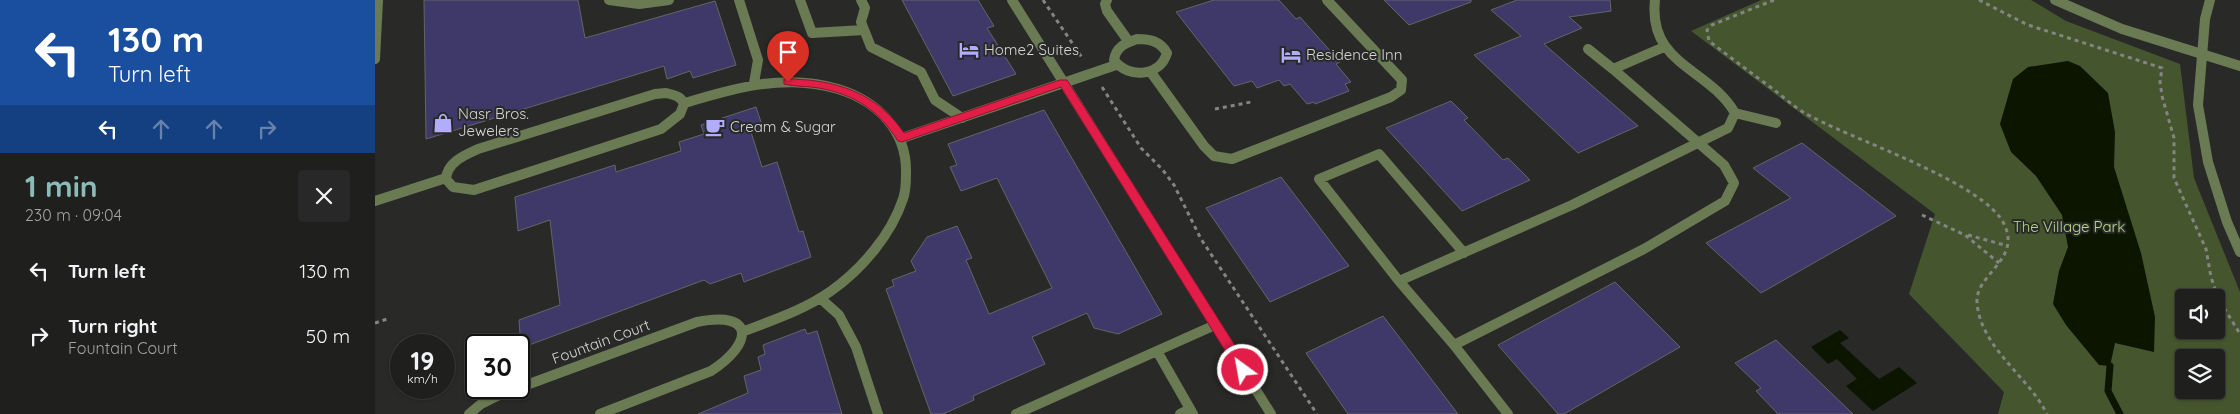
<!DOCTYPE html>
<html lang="en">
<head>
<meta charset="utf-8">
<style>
  :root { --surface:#1f201e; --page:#272827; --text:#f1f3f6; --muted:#a1a3a4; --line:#3c3e3c; --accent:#8bbbb9 }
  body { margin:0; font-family:Quicksand,sans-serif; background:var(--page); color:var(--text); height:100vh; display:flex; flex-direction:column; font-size:19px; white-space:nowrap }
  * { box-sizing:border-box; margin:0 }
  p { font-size:16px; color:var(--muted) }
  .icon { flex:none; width:28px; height:28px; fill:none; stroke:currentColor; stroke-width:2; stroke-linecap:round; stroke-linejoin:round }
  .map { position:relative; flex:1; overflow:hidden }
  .panel { display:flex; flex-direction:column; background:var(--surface); width:375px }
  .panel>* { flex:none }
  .hud { background:#1a4fa0; color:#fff; overflow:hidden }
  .controls { position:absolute; left:1800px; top:289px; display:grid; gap:10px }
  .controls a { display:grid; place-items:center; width:50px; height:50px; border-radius:5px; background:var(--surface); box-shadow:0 1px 4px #0004,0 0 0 1px var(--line); font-size:25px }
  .speed { position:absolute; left:15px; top:334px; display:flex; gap:10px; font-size:25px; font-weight:700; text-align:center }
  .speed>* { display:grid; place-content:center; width:65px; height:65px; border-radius:50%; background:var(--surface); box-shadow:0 1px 4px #0004,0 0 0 1px var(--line); line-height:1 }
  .speed small { font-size:12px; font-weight:400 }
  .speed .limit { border:2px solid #111; border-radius:8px; background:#fff; color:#111 }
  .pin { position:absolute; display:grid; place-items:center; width:42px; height:42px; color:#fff; margin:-51px -21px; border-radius:50% 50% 50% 0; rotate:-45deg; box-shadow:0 0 5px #0007 }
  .pin .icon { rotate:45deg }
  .me { position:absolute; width:55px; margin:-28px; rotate:328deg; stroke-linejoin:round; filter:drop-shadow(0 0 4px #0008) }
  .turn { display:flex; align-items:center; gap:18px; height:105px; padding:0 25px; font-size:22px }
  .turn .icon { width:65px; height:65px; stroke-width:2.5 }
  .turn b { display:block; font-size:35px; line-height:42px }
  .lanes { display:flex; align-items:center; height:48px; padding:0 25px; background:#0003; justify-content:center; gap:25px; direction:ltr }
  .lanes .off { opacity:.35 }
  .round { display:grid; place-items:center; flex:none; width:52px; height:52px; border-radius:5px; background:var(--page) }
  .summary { display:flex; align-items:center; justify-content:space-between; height:85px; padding:0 25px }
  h1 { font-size:30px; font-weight:700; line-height:38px; color:var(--accent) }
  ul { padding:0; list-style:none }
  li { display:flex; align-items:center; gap:15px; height:65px; padding:0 25px }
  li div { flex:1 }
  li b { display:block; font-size:19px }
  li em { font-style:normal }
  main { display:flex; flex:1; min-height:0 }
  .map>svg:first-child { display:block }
  .green { fill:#45552e; fill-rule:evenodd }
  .water { fill:#0c1500 }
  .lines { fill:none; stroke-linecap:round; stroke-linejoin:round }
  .stream { stroke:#0c1500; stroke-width:7 }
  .building { fill:#3e3968; stroke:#646467 }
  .path { stroke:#848583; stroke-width:3; stroke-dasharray:4 4; stroke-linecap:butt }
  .service { stroke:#6a7b53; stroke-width:10 }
  .minor { stroke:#6a7b53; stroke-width:10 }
  .tertiary { stroke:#6a7b53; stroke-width:10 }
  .route { fill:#e11d48; stroke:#92132f }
  .labels { text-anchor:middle; stroke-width:4; stroke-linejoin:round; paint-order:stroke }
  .poi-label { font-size:15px; fill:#d5d6d4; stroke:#292a28; text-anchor:start }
  .park-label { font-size:15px; fill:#b8d88a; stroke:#292a28 }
  .street-label { font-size:15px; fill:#d5d6d4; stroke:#292a28 }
</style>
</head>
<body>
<main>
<section class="panel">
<div class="hud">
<div class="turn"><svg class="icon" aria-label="left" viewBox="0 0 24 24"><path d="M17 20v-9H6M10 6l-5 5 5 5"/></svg><div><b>130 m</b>Turn left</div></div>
<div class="lanes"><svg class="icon" aria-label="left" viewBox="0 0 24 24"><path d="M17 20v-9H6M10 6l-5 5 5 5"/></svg><svg class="icon off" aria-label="ahead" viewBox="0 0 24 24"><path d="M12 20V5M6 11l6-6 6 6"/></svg><svg class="icon off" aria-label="ahead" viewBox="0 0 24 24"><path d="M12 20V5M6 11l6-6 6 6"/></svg><svg class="icon off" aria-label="right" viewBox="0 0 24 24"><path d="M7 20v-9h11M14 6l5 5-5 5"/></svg></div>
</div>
<div class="summary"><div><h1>1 min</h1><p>230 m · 09:04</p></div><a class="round"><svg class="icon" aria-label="close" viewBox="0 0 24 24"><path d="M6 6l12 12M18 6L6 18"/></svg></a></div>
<ul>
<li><svg class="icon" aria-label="left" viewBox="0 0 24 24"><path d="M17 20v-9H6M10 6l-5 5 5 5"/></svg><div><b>Turn left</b></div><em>130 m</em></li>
<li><svg class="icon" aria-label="right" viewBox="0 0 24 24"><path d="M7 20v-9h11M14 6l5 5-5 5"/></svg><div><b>Turn right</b><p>Fountain Court</p></div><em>50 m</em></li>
</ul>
</section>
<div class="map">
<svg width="1865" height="414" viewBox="0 0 1865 414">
  <rect width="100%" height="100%" fill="#292a28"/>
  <path class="green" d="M1386 0H1656L1691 21 1805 64 1819 178 1865 292V414H1623L1629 392 1534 294 1560 214 1316 31ZM1809 298H1841V330H1809ZM1809 358H1841V390H1809Z"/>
  <path class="water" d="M1693 61 1705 66 1733 93 1740 132 1739 167 1766 253 1780 317 1779 352 1740 343 1735 366 1724 365 1691 325 1678 304 1684 271 1693 247 1687 215 1661 176 1636 152 1625 124 1638 79 1653 67Z
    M1465 330 1474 338 1465 343 1504 379 1524 367 1542 383 1498 411 1471 386 1482 379 1462 359 1453 364 1436 347Z"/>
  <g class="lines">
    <path class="stream" d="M1735 366 1733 391 1745 414"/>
  </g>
  <path class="building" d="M49 0H203L210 38 340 1 361 65 318 78 315 71 292 79 289 66 51 139Z
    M527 0H603L619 26 612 28 641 74 578 96Z
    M839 0H904L921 19 925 17 965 62 961 64 976 82 970 84 974 91 940 104 939 102 932 104 915 84 909 86 904 80 882 88 877 81 859 86 801 12Z
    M1009 0H1096V2L1034 25Z
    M1142 0H1235L1236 11 1194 17 1207 28 1169 44 1263 126 1203 153 1099 55 1146 36 1116 10Z
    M1076 101 1093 118 1089 120 1128 160 1133 158 1155 180 1087 211 1011 128Z
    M381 107 388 128 376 132 387 167 402 162 424 232 428 231 436 257 369 282 366 273 335 284 329 280 146 348 144 320 185 305 175 220 143 231 140 197 240 165 241 172 306 151 304 142 329 134 326 125Z
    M669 110 787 314 743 334 719 328 712 313 657 337 670 364 598 396 599 400 568 414H556L511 289 519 286 517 280 541 271 536 261 552 237 582 226 597 258 591 260 614 314 677 288 622 178 586 191 575 167 582 165 573 144Z
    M1427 143 1521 216 1386 293 1331 243 1416 198 1378 168Z
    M906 177 974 266 895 302 831 208Z
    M1240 282 1305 347 1189 414H1183L1123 345Z
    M1008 316 1083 414H973L931 353Z
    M430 329 432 334 442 331 467 414H323L373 393 369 376 386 370 383 357 390 354 388 345Z
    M1401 340 1478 414H1403L1381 391 1386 388 1360 363Z"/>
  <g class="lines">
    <path class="path" d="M668 0 708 59
      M1399 0 1337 25 1332 30 1334 41C1355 57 1376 73 1398 89 1407 96 1417 105 1428 112 1471 138 1612 182 1630 226 1645 261 1600 274 1602 303 1606 348 1653 376 1672 414
      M1604 0 1653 25 1787 68 1785 82 1787 96 1799 138V178L1831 249 1836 277 1843 298 1865 334
      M727 87 766 148 787 169 799 185 826 239 942 414
      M840 109 876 102
      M1547 215 1590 235 1624 263
      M1593 235 1633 246
      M0 323 15 318"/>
    <path class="service" d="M234 0 264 4 294 0
      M364 0 383 60 379 83
      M425 0 437 33 489 30
      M486 0 490 8 486 22 496 47 546 72 560 100 587 118
      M732 0 730 4 732 11 754 42
      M762 39C775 39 785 41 792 53 785 77 753 79 739 60 741 47 750 43 762 39Z
      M1213 49 1238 69
      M775 71 829 146 839 156 857 159 1016 97 1026 90 1027 80 952 0
      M291 93C299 95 306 96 309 104L305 114 286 129 99 190 78 187 71 179C72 162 90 155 103 149L280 94Z
      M310 103C359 88 411 73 463 89 502 101 532 130 531 173 531 182 531 191 528 199 516 235 487 269 456 291 429 310 398 320 367 332
      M1360 113 1401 123
      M527 138 741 65
      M0 201 71 178
      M1024 281 944 179 1004 154 1089 253
      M445 298 464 315 481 347 503 414
      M1079 345 1269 249 1350 201 1359 183 1349 165 1238 69 1289 47
      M782 351 818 414
      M94 414 106 404 122 396 322 322C381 310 378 344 336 371L225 414
      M641 414 840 325
      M805 414 815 409
      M1133 414 1079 345 1024 281 1197 205 1353 128 1360 113C1333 67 1273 65 1280 0"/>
    <path class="minor" d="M637 0 896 414
      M1680 0 1747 29 1865 66
      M0 59 3 0"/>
    <path class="tertiary" d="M1835 0 1830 19 1823 105 1833 162 1852 222 1865 252"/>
  </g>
  <path class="route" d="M409 79C416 78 425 80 433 80 473 84 506 99 529 133L685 80H692L873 366 875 370 873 373 868 375 864 373 686 87 527 142 523 141C503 110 481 95 444 88 433 86 420 87 409 84Z"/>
  <defs>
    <symbol id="hotel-bare" viewBox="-9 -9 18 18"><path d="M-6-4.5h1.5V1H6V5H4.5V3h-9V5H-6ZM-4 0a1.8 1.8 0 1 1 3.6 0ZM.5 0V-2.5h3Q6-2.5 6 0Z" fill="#b2adfa" stroke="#292a28" stroke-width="2.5" paint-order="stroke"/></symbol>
    <symbol id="shop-bare" viewBox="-9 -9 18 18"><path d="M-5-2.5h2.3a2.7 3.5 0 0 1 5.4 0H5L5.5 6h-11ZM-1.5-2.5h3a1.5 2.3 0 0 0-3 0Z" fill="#b2adfa" stroke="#292a28" stroke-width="2.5" paint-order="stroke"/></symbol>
    <symbol id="cafe-bare" viewBox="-9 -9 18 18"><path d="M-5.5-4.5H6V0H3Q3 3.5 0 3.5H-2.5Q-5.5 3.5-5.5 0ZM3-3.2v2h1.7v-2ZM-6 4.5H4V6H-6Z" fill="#b2adfa" stroke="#292a28" stroke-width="2.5" paint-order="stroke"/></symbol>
  </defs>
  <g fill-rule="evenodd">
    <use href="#hotel-bare" x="580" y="36" width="28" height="28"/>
    <use href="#hotel-bare" x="902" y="41" width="28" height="28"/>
    <use href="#shop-bare" x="54" y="109" width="28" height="28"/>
    <use href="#cafe-bare" x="326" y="113" width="28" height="28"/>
  </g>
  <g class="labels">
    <g class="poi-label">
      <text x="609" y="55">Home2 Suites</text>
      <text x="931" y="60">Residence Inn</text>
      <text x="83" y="119">Nasr Bros.<tspan x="83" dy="17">Jewelers</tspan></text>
      <text x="355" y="132">Cream &amp; Sugar</text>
    </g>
    <g class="park-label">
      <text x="1694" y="232">The Village Park</text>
    </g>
    <g class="street-label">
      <text transform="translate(226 342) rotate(-20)" y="5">Fountain Court</text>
    </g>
  </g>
</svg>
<div class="controls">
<a><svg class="icon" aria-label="sound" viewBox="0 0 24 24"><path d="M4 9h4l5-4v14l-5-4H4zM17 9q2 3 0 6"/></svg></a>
<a><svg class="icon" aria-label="layers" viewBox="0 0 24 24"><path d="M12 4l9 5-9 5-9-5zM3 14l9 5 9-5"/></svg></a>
</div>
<div class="speed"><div>19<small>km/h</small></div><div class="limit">30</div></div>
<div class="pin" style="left:413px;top:82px;background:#d93025"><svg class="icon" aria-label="arrive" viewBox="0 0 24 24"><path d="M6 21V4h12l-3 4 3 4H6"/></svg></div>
<svg class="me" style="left:868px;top:370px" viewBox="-20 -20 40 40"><circle r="17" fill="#e11d48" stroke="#fff" stroke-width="3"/><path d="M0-11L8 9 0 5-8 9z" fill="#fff"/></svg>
</div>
</main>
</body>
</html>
